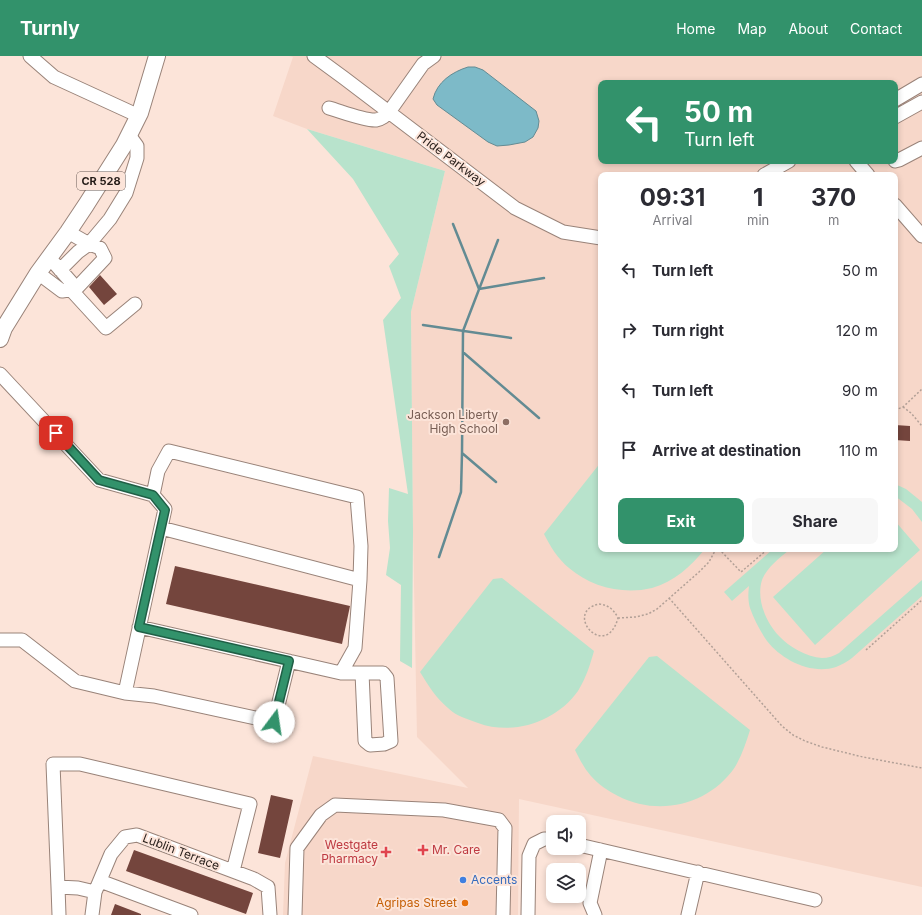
<!DOCTYPE html>
<html lang="en">
<head>
<meta charset="utf-8">
<style>
  :root { --surface:#fff; --page:#f7f7f7; --text:#2b2b33; --muted:#7c7c81; --accent:#32926b }
  body { margin:0; font-family:Inter,sans-serif; background:var(--page); color:var(--text); height:100vh; display:flex; flex-direction:column; font-size:15px; white-space:nowrap }
  * { box-sizing:border-box; margin:0 }
  p { font-size:13px; color:var(--muted) }
  .icon { flex:none; width:22px; height:22px; fill:none; stroke:currentColor; stroke-width:2; stroke-linecap:round; stroke-linejoin:round }
  .map { position:relative; flex:1; overflow:hidden }
  .details { position:absolute; left:598px; top:116px; width:300px; height:380px; display:flex; flex-direction:column; background:var(--surface); border-radius:8px; box-shadow:0 2px 6px #0003 }
  .details>* { flex:none }
  .guide { position:absolute; left:598px; top:24px; width:300px; height:84px; border-radius:8px; box-shadow:0 2px 6px #0003; background:#32926b; color:#fff; overflow:hidden }
  .tools { position:absolute; left:546px; top:759px; display:grid; gap:8px }
  .tools a { display:grid; place-items:center; width:40px; height:40px; border-radius:8px; background:var(--surface); box-shadow:0 2px 6px #0003; font-size:20px }
  .pin { position:absolute; display:grid; place-items:center; width:34px; height:34px; color:#fff; margin:-17px; border-radius:8px; box-shadow:0 2px 6px #0006 }
  .me { position:absolute; width:44px; margin:-22px; rotate:14deg; stroke-linejoin:round; filter:drop-shadow(0 0 3px #0008) }
  .turn { display:flex; align-items:center; gap:14px; height:84px; padding:0 20px; font-size:18px }
  .turn .icon { width:52px; height:52px; stroke-width:2.5 }
  .turn b { display:block; font-size:28px; line-height:34px }
  .eta { display:flex; justify-content:space-evenly; align-items:center; height:68px; text-align:center }
  .eta b { font-size:24px; font-weight:700; line-height:28px }
  .button { display:flex; gap:8px; margin-top:auto; padding:8px 20px }
  .button a { flex:1; height:46px; border-radius:8px; background:var(--accent); color:#fff; font-size:16px; font-weight:700; line-height:46px; text-align:center }
  .button a+a { background:var(--page); color:var(--text) }
  ul { padding:0; list-style:none }
  li { display:flex; align-items:center; gap:12px; height:60px; padding:0 20px }
  li div { flex:1 }
  li b { display:block; font-size:15px }
  li em { font-style:normal }
  header { display:flex; align-items:center; gap:24px; box-sizing:border-box; height:56px; padding:0 20px; background:var(--accent); color:#fff }
  header strong { font-size:19px }
  nav { display:flex; gap:22px; margin-inline-start:auto; font-size:14px }
  .map>svg:first-child { display:block }
  .built { fill:#f7d7c9; fill-rule:evenodd }
  .green { fill:#b8e3cc }
  .water { fill:#7dbac8; stroke:#638b93 }
  .lines { fill:none; stroke-linecap:round; stroke-linejoin:round }
  .stream { stroke:#638b93; stroke-width:2.5 }
  .building { fill:#74453d }
  .minor-casing { stroke:#998379; stroke-width:15 }
  .major-casing { stroke:#998379; stroke-width:18 }
  .path { stroke:#b2a097; stroke-width:1.5; stroke-dasharray:2 2; stroke-linecap:butt }
  .minor { stroke:#fff; stroke-width:13 }
  .major { stroke:#fff; stroke-width:16 }
  .route-casing { stroke:#205f46; stroke-width:10 }
  .route { stroke:#32926b; stroke-width:7 }
  .education-dot { fill:#8d6e63; stroke:#fce4d9; stroke-width:1.5 }
  .health-dot { fill:#e0444e; stroke:#fce4d9; stroke-width:1.5 }
  .shop-dot { fill:#3f7fe0; stroke:#fce4d9; stroke-width:1.5 }
  .food-dot { fill:#e8710a; stroke:#fce4d9; stroke-width:1.5 }
  .labels { text-anchor:middle; stroke-width:4; stroke-linejoin:round; paint-order:stroke }
  .shield { fill:#fce4d9; stroke:#665852; stroke-width:1 }
  .shield-label { font-size:11px; font-weight:bold; fill:#251c18 }
  .street-label { font-size:12px; fill:#251c18; stroke:#fce4d9 }
  .education-label { font-size:12px; fill:#785e54; stroke:#fce4d9; text-anchor:end }
  .health-label { font-size:12px; fill:#be3a42; stroke:#fce4d9; text-anchor:end }
  .shop-label { font-size:12px; fill:#366cbe; stroke:#fce4d9; text-anchor:start }
  .food-label { font-size:12px; fill:#c56008; stroke:#fce4d9; text-anchor:end }
</style>
</head>
<body>
<header>
<strong>Turnly</strong>
<nav><a>Home</a><a>Map</a><a>About</a><a>Contact</a></nav>
</header>
<div class="map">
<svg width="922" height="859" viewBox="0 0 922 859">
  <rect width="100%" height="100%" fill="#fce4d9"/>
  <path class="built" d="M289 0H922V831L519 743 518 859H283L285 807 313 700 468 732 417 681 413 476 411 256 445 115 307 73 273 60 293 1ZM601 27H895V105H601ZM601 119H895V493H601Z"/>
  <path class="green" d="M307 73 445 115 411 256 413 476 412 612 400 605 401 529 386 519 390 492 388 465 389 432 408 438 383 264 401 242 389 210 399 198 353 123Z
    M601 406V493H705C691 510 674 526 652 532 623 539 591 531 569 512 558 503 550 490 544 478Z
    M895 428 906 433 922 446V466L912 453 895 440Z
    M895 465 920 494 815 589 773 541 827 493H895Z
    M773 493H790C780 502 767 511 762 524 756 543 766 567 779 580 789 591 807 601 822 602 828 602 834 600 839 597L922 524V540L852 602C847 606 841 609 836 611 811 619 782 604 767 585 760 575 754 563 750 552 748 545 748 538 749 530L732 545 724 536Z
    M502 522 594 595C590 609 586 622 578 635 556 666 513 680 478 667 467 663 456 660 448 652 436 642 428 629 420 616L493 523Z
    M657 600 750 674C746 687 742 699 735 711 709 749 659 761 618 740 608 735 599 729 591 720 584 712 580 704 575 694L649 601Z"/>
  <path class="water" d="M468 11H475L483 14 536 55 539 65 538 72 533 81 525 86 509 89 497 90 488 86 437 49 433 43C437 26 452 16 468 11Z"/>
  <g class="lines">
    <path class="stream" d="M453 168 479 233 544 222
      M423 269 511 282
      M464 297 539 362
      M462 397 496 426
      M439 501 461 436 462 397 463 275 498 184"/>
  </g>
  <path class="building" d="M100 219 117 238 104 249 89 231Z
    M895 369 910 370V385L895 384Z
    M175 510 350 550 342 588 166 548Z
    M271 739 293 744 280 802 258 797Z
    M134 794 253 837 246 858 126 815Z
    M115 848 141 858V859H111Z"/>
  <g class="lines">
    <defs>
      <path id="minor" d="M30 0 54 21 139 60
        M314 0 344 22 515 152 563 176 601 182
        M895 44 922 28
        M329 52C340 55 365 65 376 64 382 63 385 60 389 56L423 8 434 0
        M895 61 922 46
        M856 105 868 119
        M895 105 899 104 922 92
        M764 119 789 105
        M895 149 922 180
        M68 176 89 188 100 192 105 202 73 236
        M55 208 71 226 69 234
        M60 214 78 196 89 188 110 163 126 137 137 102V90L129 79
        M38 217 62 235 69 234 73 236 106 272 135 248
        M0 318 99 424 153 439 165 453 125 637 75 625 22 584H0
        M153 439 158 415 169 395 357 441 361 490 360 524
        M139 571 341 617 355 592 360 524 161 472
        M341 617H383L387 622 391 685 384 688 370 689 365 685 362 617
        M125 637 154 640 274 666 289 605
        M579 789 815 844
        M100 825 191 859
        M58 831 59 859
        M95 836 78 832 58 831 53 708H80L250 748 233 815
        M92 859 95 836 111 798 125 781 137 779 254 823 268 831 270 859
        M295 859 297 792 321 759 335 749 444 754 499 764 505 772 503 859
        M528 859 529 800 534 788 544 783H553
        M595 859 590 847 601 794
        M688 859 698 816"/>
      <path id="major" d="M0 283 4 272 38 217 68 176 86 149 124 89 140 57 157 0"/>
    </defs>
    <use href="#minor" class="minor-casing"/>
    <use href="#major" class="major-casing"/>
    <path class="path" d="M903 351 911 357 922 370
      M895 354 903 351 922 333
      M719 493 741 516 768 493
      M669 542 782 670 793 679 805 685 822 691 863 701 922 712
      M599 548C609 549 614 554 618 562 606 606 562 556 599 548Z
      M618 562 636 561 648 558 657 553 699 516 709 506 716 493
      M866 594 922 544"/>
    <use href="#minor" class="minor"/>
    <use href="#major" class="major"/>
  </g>
  <g class="lines">
    <defs>
      <path id="route" d="M56 377 99 424 153 439 165 454 139 571 289 605 274 666"/>
    </defs>
    <use href="#route" class="route-casing"/>
    <use href="#route" class="route"/>
  </g>
  <circle class="education-dot" cx="506" cy="366" r="4"/>
  <g class="health-dot">
    <path d="M421 788h4v4h4v4h-4v4h-4v-4h-4v-4h4z"/>
    <path d="M384 790h4v4h4v4h-4v4h-4v-4h-4v-4h4z"/>
  </g>
  <circle class="shop-dot" cx="463" cy="824" r="4"/>
  <circle class="food-dot" cx="465" cy="847" r="4"/>
  <g class="labels">
    <rect class="shield" x="77" y="116" width="48" height="18" rx="3"/>
    <g class="shield-label">
      <text x="101" y="129">CR 528</text>
    </g>
    <g class="street-label">
      <text transform="translate(451 103) rotate(37)" y="4">Pride Parkway</text>
      <text transform="translate(181 796) rotate(21)" y="4">Lublin Terrace</text>
    </g>
    <g class="education-label">
      <text x="498" y="363">Jackson Liberty<tspan x="498" dy="14">High School</tspan></text>
    </g>
    <g class="health-label">
      <text x="378" y="793">Westgate<tspan x="378" dy="14">Pharmacy</tspan></text>
      <text x="432" y="798" text-anchor="start">Mr. Care</text>
    </g>
    <g class="shop-label">
      <text x="471" y="828">Accents</text>
    </g>
    <g class="food-label">
      <text x="457" y="851">Agripas Street</text>
    </g>
  </g>
</svg>
<div class="tools">
<a><svg class="icon" aria-label="sound" viewBox="0 0 24 24"><path d="M4 9h4l5-4v14l-5-4H4zM17 9q2 3 0 6"/></svg></a>
<a><svg class="icon" aria-label="layers" viewBox="0 0 24 24"><path d="M12 4l9 5-9 5-9-5zM3 14l9 5 9-5"/></svg></a>
</div>
<div class="pin" style="left:56px;top:377px;background:#d93025"><svg class="icon" aria-label="arrive" viewBox="0 0 24 24"><path d="M6 21V4h12l-3 4 3 4H6"/></svg></div>
<svg class="me" style="left:274px;top:666px" viewBox="-20 -20 40 40"><circle r="19" fill="#fff"/><path d="M0-13L10 11 0 6-10 11z" fill="#32926b"/></svg>
<div class="guide">
<div class="turn"><svg class="icon" aria-label="left" viewBox="0 0 24 24"><path d="M17 20v-9H6M10 6l-5 5 5 5"/></svg><div><b>50 m</b>Turn left</div></div>
</div>
<section class="details">
<div class="eta">
<div><b>09:31</b><p>Arrival</p></div>
<div><b>1</b><p>min</p></div>
<div><b>370</b><p>m</p></div>
</div>
<ul>
<li><svg class="icon" aria-label="left" viewBox="0 0 24 24"><path d="M17 20v-9H6M10 6l-5 5 5 5"/></svg><div><b>Turn left</b></div><em>50 m</em></li>
<li><svg class="icon" aria-label="right" viewBox="0 0 24 24"><path d="M7 20v-9h11M14 6l5 5-5 5"/></svg><div><b>Turn right</b></div><em>120 m</em></li>
<li><svg class="icon" aria-label="left" viewBox="0 0 24 24"><path d="M17 20v-9H6M10 6l-5 5 5 5"/></svg><div><b>Turn left</b></div><em>90 m</em></li>
<li><svg class="icon" aria-label="arrive" viewBox="0 0 24 24"><path d="M6 21V4h12l-3 4 3 4H6"/></svg><div><b>Arrive at destination</b></div><em>110 m</em></li>
</ul>
<div class="button"><a>Exit</a><a>Share</a></div>
</section>
</div>
</body>
</html>
